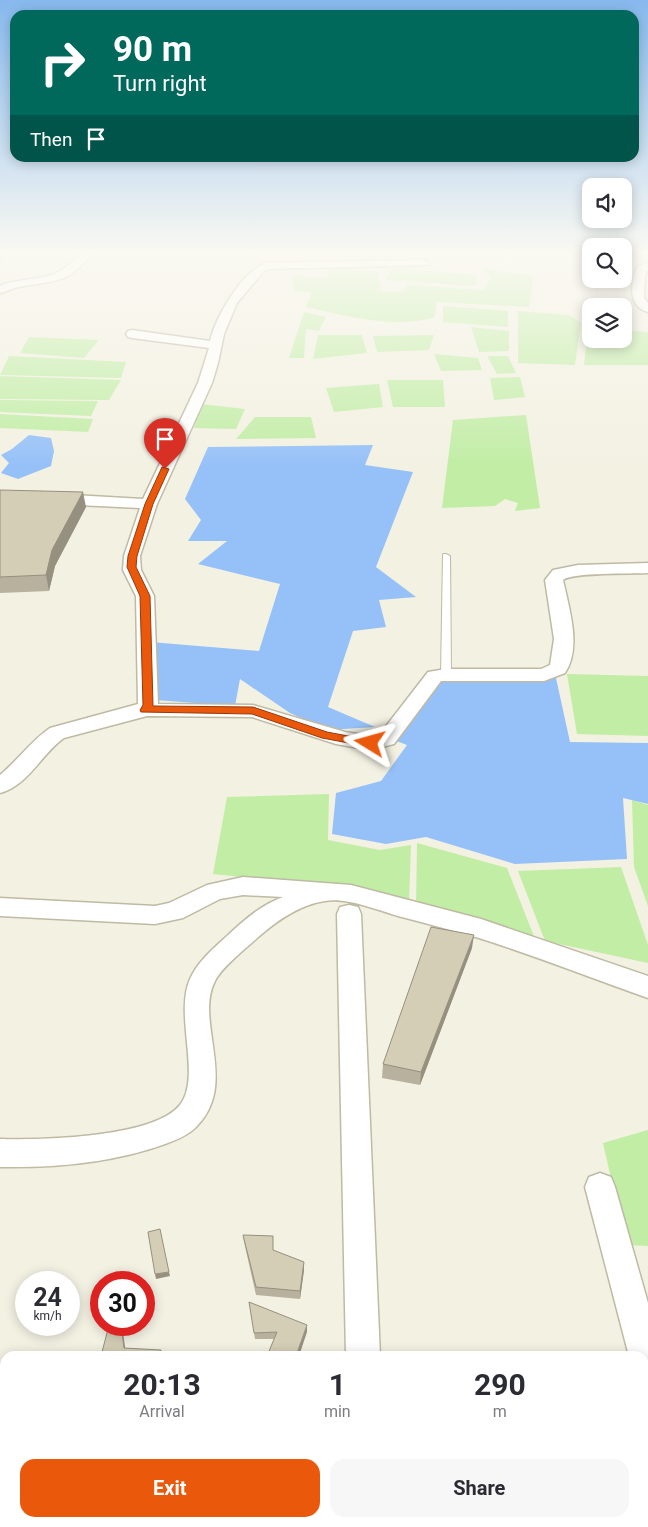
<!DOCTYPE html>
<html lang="en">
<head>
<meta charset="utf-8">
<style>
  :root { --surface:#fff; --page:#f7f7f7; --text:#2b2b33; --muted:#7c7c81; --accent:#ea580c }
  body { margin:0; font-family:Roboto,sans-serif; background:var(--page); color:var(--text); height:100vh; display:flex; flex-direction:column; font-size:19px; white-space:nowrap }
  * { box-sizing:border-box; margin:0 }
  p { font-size:16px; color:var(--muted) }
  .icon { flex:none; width:28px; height:28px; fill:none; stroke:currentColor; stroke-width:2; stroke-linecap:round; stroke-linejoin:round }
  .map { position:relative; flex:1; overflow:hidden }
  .side { position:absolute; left:0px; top:1351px; width:649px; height:176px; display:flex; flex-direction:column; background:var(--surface); border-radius:15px 15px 0 0; box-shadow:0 2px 12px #0003 }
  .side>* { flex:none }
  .banner { position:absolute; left:10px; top:10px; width:629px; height:152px; border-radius:15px; box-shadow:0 2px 12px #0003; background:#00695c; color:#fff; overflow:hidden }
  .fabs { position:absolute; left:582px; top:178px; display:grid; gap:10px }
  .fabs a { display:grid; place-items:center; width:50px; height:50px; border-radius:10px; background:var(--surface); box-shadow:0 2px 12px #0003; font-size:25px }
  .speed { position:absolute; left:15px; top:1271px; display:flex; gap:10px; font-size:25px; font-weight:700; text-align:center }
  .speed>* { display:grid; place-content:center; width:65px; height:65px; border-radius:50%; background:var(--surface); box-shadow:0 2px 12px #0003; line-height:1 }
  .speed small { font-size:12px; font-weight:400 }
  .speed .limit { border:8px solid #d22; background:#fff; color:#111 }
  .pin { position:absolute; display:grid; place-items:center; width:42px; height:42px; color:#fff; margin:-51px -21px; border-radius:50% 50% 50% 0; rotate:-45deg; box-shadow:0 0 5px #0007 }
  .pin .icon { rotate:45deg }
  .me { position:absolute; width:55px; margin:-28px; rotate:278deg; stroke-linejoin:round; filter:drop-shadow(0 0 4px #0008) }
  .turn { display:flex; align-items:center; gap:18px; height:105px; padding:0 20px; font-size:22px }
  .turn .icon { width:65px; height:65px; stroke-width:2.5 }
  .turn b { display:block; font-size:35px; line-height:42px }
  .then { display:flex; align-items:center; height:48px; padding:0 20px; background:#0003; gap:10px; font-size:19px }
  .eta { display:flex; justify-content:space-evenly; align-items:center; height:85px; text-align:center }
  .eta b { font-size:30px; font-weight:700; line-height:35px }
  .button { display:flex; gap:10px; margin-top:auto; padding:10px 20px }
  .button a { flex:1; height:58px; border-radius:15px; background:var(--accent); color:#fff; font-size:20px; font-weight:700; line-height:58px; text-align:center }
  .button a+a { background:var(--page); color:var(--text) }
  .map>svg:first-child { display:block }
  .green { fill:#c1eda5 }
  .water { fill:#96c1f8 }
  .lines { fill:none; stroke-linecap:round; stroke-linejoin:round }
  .lane-casing { stroke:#bfbaa4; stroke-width:2 }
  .street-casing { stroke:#bfbaa4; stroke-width:3 }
  .path { stroke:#c3b993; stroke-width:2; stroke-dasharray:1 1; stroke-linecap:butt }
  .lane { fill:#fff; fill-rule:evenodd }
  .street { fill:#fff; fill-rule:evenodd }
  .wall { fill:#b7b19d }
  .shaded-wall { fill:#95907f }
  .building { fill:#d5ceb6; stroke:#95907f }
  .route { fill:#ea580c; stroke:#983908 }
</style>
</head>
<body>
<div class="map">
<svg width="648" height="1527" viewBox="0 0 648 1527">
  <rect width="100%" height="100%" fill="#f3f1e2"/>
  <path class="green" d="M329 268 381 272 377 278 381 284 379 291 401 292 408 285 482 290 491 279 481 268 533 276 529 307 437 302 434 318C387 328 352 317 306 307L312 292 294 291 292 276 327 278Z
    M391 268 477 275 475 286 386 280Z
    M443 306 508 311V327L443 322Z
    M518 311 569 315 581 323 575 365 518 363Z
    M304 312 326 317 319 331 306 329 304 358H289Z
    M588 326 591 327V339H624V330L648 332V365H584Z
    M471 327 509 331V351L479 352Z
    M318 335H362L367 353 313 359Z
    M434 335 429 350 377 352 373 336Z
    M29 337 99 340 84 358 20 353Z
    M434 354 478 358 482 370 441 371Z
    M9 356 126 362 121 378 0 375Z
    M487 356H508L516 373 497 374Z
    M0 376 121 380 109 400 0 399Z
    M520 377 525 397 494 400 490 378Z
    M387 380H443L445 407H393Z
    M379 384 383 407 334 412 326 388Z
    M0 400 98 401 91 416 0 412Z
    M201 404 245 409 236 429 194 428Z
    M0 414 93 419 88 432 0 428Z
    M526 415 540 508 515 511 518 503 505 499 495 506 442 508 453 420Z
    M255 417H311L316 438 236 439Z
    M567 674 648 676V736L577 734Z
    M329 794 328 840 380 850 411 845 409 904 300 883 213 874 227 797Z
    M632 800 648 805V906L634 867Z
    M417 843 507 868 535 939 416 905Z
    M621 867 648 945V963L545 941 518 871Z
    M648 1130V1246L626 1245 603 1143Z"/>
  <path class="water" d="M29 435 51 438 54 451 51 466 18 479 1 473 9 463 1 455 12 449Z
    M373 445 365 465 413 472 376 567 416 597 379 600 386 627 353 631 328 707 375 727 328 730 290 713 240 679 235 706 155 700 150 642 259 651 280 584 198 564 227 541H188L201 520 185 499 208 447Z
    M436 677 556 678 570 742 648 743V804L623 798 627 859 515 864 426 837 386 844 332 834 336 793 381 781 407 745 391 739Z"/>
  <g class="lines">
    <defs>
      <path id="lane" d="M443 554H446L450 556 451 675 446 678 441 675Z"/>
      <path id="street" d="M82 252H93C68 285 55 280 19 287 12 288 6 292 0 293V286L4 284C42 274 52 285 82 252Z
        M424 260 428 261 429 263 428 265 269 269 263 272 237 303 224 334 218 363 212 383 157 504 140 556 141 570 154 596 158 704 253 705 345 732 370 736 380 734 428 672 446 669H541L550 665 554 639 545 580 553 570 578 565 648 563V573C632 574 572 572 563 580 569 608 582 648 565 673L544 681H441L394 744 370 750 336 744 252 717 147 716 64 738C42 753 28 786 0 793V775C18 760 31 741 50 728L138 704 136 596 123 570 124 556 140 508 56 504H0V494H56L143 499 198 383 209 348 132 338 128 337 126 334 128 331 132 330 210 341C215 318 243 269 267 263Z
        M648 262V269L645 276 644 298 648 303V312C627 306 631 283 637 267Z
        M243 877 351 885 481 919 648 976V998C591 978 536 956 479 938 452 930 425 923 398 916 378 910 345 897 325 901 298 905 275 922 256 939 244 950 222 967 215 981 194 1021 239 1083 197 1126 189 1135 176 1140 165 1144 112 1163 55 1168 0 1167V1139C41 1140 153 1138 180 1105 202 1077 174 1015 190 979 198 961 213 949 227 936 244 920 261 905 283 897L243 895 220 899 183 918 155 924 0 916V898L155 906 169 903 207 885Z
        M349 905 358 907 361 914 380 1356H346L337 914 340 907Z
        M600 1173 611 1177 615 1187 648 1303V1380L644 1378V1356H629L585 1187 589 1177Z
        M350 1522H388V1527H350Z"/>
    </defs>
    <use href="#lane" class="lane-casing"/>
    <use href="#street" class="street-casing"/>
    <path class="path" d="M0 263 9 252"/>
    <use href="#lane" class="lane"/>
    <use href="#street" class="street"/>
  </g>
  <path class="wall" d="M0 490 86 507 55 566 49 591 0 593Z
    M472 948 420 1085 382 1078 383 1064Z
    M243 1235 273 1250 304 1262V1270L300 1299 256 1295 244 1242Z
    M249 1302 307 1332 274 1339H255Z"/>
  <path class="shaded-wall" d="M83 492 86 507 55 566 49 591 46 575 52 550Z
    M474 935 472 948 420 1085 421 1072Z
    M304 1262V1270L300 1299V1291Z
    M169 1272 170 1276 156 1279 155 1274Z
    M26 1317V1321L23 1322 21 1318Z
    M121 1325H122L126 1354 124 1348Z
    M307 1325V1332L299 1356H296Z
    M9 1522H13L12 1527H9Z"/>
  <path class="building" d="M0 490 83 492 52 550 46 575 0 577Z
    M431 927 474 935 421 1072 383 1064Z
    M160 1229 169 1272 155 1274 148 1232Z
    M243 1235 273 1236V1250L304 1262 300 1291 256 1287Z
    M26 1300V1317L21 1318Z
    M249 1302 307 1325 296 1356H267L277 1332 254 1333Z
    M109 1325H121L124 1348 161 1350 160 1356H101Z
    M0 1457H5V1522H9V1527H0Z"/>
  <linearGradient id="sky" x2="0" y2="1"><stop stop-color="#87b9ee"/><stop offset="0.54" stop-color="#faf9f2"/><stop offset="1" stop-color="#faf9f2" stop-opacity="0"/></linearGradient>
  <rect width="648" height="466" fill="url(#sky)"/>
  <path class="route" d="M162 467 169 469 153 504 137 556 136 567 150 596 153 706 253 707 327 732 374 741 376 743 374 746 370 747 322 738 252 714 141 712 140 710 143 705 140 596 127 567 128 556 145 504Z"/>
</svg>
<div class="fabs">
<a><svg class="icon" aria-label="sound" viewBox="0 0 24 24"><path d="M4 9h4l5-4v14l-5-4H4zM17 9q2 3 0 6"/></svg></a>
<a><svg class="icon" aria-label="search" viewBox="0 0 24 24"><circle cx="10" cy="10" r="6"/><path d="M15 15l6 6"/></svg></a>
<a><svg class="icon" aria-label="layers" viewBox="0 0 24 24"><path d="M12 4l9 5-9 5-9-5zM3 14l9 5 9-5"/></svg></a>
</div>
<div class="speed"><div>24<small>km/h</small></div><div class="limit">30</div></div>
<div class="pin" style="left:165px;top:469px;background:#d93025"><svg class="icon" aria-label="arrive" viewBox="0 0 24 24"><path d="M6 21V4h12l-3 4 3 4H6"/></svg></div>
<svg class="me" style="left:370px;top:743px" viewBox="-20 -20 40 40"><path d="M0-17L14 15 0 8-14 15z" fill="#ea580c" stroke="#fff" stroke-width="4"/></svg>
<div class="banner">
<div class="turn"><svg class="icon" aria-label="right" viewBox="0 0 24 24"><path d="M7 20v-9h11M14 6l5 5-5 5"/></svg><div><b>90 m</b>Turn right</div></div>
<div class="then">Then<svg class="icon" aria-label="arrive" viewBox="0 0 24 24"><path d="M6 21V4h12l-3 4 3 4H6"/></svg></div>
</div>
<section class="side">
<div class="eta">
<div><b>20:13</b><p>Arrival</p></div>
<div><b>1</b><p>min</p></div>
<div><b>290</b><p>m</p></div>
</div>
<div class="button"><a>Exit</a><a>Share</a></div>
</section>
</div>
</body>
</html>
